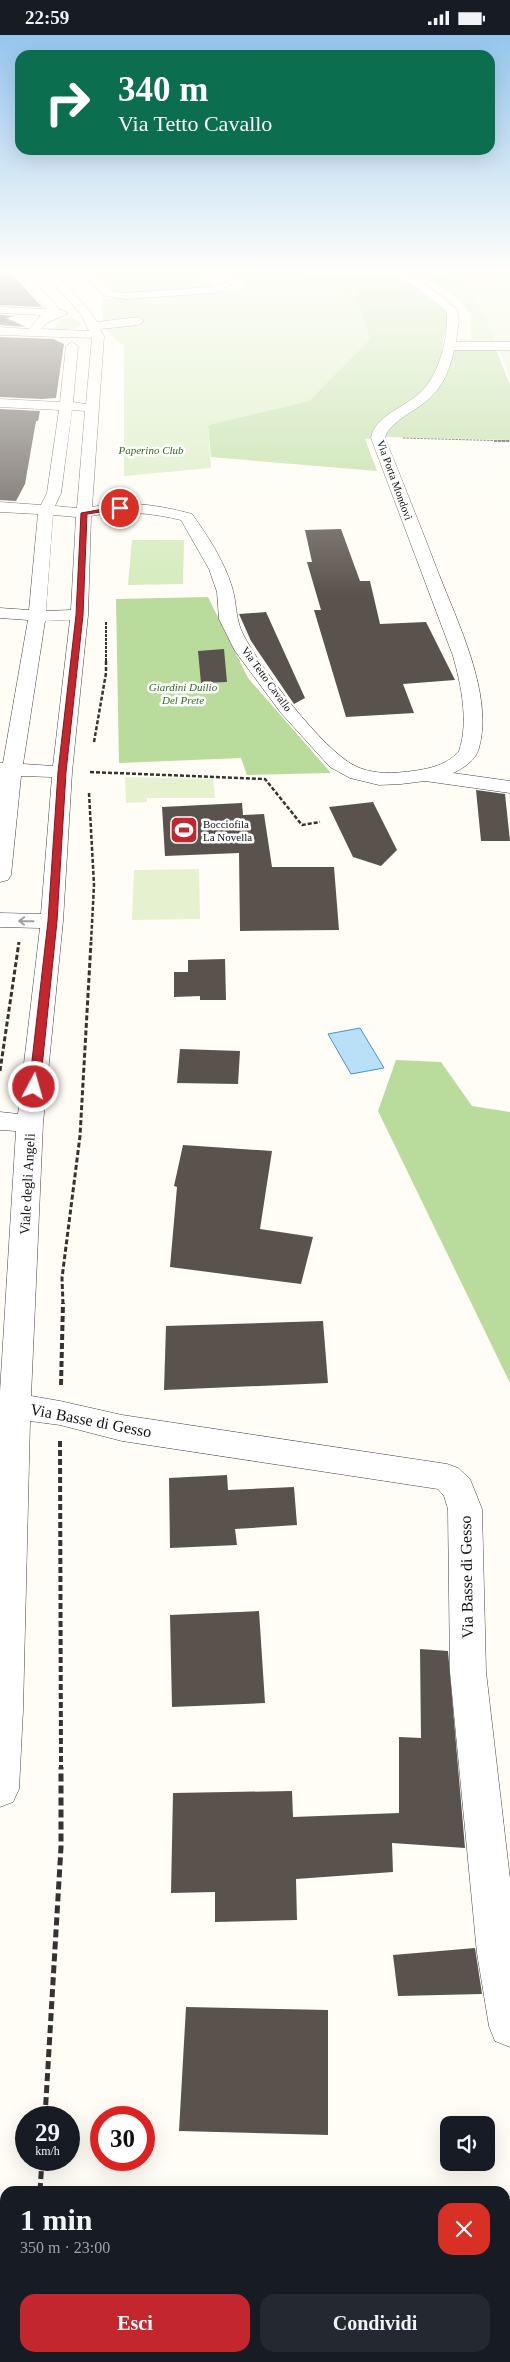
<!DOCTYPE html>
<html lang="it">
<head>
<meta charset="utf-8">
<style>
  :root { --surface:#171b24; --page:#242831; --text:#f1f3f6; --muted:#9ea1a6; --accent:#c4262e }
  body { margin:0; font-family:"Times New Roman",serif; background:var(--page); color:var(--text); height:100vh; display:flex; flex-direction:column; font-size:19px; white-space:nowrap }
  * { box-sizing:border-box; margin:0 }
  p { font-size:16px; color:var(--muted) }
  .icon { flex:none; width:28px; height:28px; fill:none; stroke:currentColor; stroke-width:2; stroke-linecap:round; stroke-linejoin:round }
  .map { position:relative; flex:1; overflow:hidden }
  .sheet { position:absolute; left:0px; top:2151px; width:510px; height:176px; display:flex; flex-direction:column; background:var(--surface); border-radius:15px 15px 0 0; box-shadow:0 5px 20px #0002 }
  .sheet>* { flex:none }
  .top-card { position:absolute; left:15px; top:15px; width:480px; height:105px; border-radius:15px; box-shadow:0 5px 20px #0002; background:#0b6e4f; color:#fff; overflow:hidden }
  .fabs { position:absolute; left:440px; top:2081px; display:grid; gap:10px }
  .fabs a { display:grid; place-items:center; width:55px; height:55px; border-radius:10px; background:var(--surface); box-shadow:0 5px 20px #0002; font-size:25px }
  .speed { position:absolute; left:15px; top:2071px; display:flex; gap:10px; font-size:25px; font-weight:700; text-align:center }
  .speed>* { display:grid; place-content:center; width:65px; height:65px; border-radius:50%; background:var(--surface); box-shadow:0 5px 20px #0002; line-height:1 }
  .speed small { font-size:12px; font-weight:400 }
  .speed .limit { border:8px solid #d22; background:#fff; color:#111 }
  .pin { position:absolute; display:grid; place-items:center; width:42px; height:42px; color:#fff; margin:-21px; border:2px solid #fff; border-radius:50%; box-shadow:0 1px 5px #0007 }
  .me { position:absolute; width:55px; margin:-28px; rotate:6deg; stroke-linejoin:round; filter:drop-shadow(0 0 4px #0008) }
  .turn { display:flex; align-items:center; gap:18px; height:105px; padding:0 20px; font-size:22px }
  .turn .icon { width:65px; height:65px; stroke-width:2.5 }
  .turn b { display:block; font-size:35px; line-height:42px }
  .round { display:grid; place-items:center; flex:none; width:52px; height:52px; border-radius:15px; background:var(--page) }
  .head { display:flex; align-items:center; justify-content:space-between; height:85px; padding:0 20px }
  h1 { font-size:30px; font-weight:800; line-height:38px }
  .action { display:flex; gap:10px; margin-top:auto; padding:10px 20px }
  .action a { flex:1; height:58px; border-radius:15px; background:var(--accent); color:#fff; font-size:20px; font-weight:800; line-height:58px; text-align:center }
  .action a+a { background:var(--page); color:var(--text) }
  .status { display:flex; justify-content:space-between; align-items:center; height:35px; padding:0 25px; background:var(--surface); direction:ltr }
  .status svg { height:14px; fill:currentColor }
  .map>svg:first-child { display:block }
  .green { fill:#d5ebbd }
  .forest { fill:#b9dc9c }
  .pitch { fill:#e6f2cf }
  .water { fill:#b9e0f7; stroke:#3f96cf }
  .building { fill:#5a524d }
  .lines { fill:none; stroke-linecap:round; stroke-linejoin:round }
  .minor-casing { stroke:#444; stroke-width:1 }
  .path-far5 { stroke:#333; stroke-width:1; stroke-dasharray:2.5 1; stroke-linecap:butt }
  .path-far4 { stroke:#333; stroke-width:2; stroke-dasharray:3 1; stroke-linecap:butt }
  .path-far3 { stroke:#333; stroke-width:2.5; stroke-dasharray:4 2; stroke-linecap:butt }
  .path-far2 { stroke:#333; stroke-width:3; stroke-dasharray:5 2.5; stroke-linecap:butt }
  .path-far1 { stroke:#333; stroke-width:4; stroke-dasharray:6 3; stroke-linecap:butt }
  .path { stroke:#333; stroke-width:5; stroke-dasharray:8 4; stroke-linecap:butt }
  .minor { fill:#fff; fill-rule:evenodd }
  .oneway { stroke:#a0a0a0 }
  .route { fill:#c4262e; stroke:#7f191e }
  .labels { text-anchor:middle; stroke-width:5; stroke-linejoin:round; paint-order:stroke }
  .far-park-label { font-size:11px; font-style:italic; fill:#2f6b1f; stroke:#fff }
  .far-street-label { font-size:11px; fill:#111; stroke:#fff }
  .far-poi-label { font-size:11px; fill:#111; stroke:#fff; text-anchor:start }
  .street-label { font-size:14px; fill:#111; stroke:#fff }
  .near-street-label { font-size:16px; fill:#111; stroke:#fff }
</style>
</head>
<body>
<div class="status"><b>22:59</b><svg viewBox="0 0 49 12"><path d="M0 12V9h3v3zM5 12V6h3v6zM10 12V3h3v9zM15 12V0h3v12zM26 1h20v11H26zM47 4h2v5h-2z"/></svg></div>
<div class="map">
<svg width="510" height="2327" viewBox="0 0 510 2327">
  <rect width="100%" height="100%" fill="#fffdf5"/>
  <path class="green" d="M92 235H195L214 249 209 252 123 259 114 257Z
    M444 235H462L497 309H468L457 303 471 304C474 273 464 267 439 251L451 249Z
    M224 236 277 238 354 257 370 304 309 366 208 390 211 433 124 441V310C103 296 100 289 103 264L217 257 247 253Z
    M66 283 75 284 81 288V292L57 296 54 293 58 287Z
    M132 505H184L183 549 128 550Z"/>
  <path class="forest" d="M222 235H444L451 249 439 251 424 243 405 246 446 276 447 287 442 313 496 314 510 350V405L389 402 365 404 377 436 211 422 208 390 309 366 370 304 354 257 277 238Z
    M208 562 248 643 331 738 247 740 241 723 119 728 116 564Z
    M396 1025 441 1027 472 1071 510 1077V1348L378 1076Z"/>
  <path class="pitch" d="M462 235H510V346L497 309Z
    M125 742 213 744 215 763H147V767L126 768Z
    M199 834 200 884 132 885 134 835Z"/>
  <path class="water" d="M360 993 384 1033 351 1039 328 999Z"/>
  <path class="building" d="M0 235H8L42 272 0 270Z
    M0 280 15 281 6 283 26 292 0 290Z
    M0 302 53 304 64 309 56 363 42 364 0 362Z
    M0 374 40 376 38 386H36L25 449 16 466 0 465Z
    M341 494 360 546H370L380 589 426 587 455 645 403 649 414 678 346 682 314 575H321L307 527H312L305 495Z
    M266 577 305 663 294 669 251 606 239 579Z
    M224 614 227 647 201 648 198 616Z
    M476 755 505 759 510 806H481Z
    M373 767 397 815 381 831 353 822 329 772Z
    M242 768 243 780 264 779 272 832H334L339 895 240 896 239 818 165 821 162 772Z
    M225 924 226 965H200V961L174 962V937H188V925Z
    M180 1014 240 1016 238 1049 177 1048Z
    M183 1110 272 1116 260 1194 313 1202 301 1249 170 1232 177 1152 174 1151Z
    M323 1286 328 1348 164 1355 166 1291Z
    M227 1440 228 1455 294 1452 297 1490 235 1494 237 1510 170 1513 169 1443Z
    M259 1576 265 1668 172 1672 170 1580Z
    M420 1614 448 1616 465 1813 392 1808 393 1837 296 1844 297 1885 215 1887V1857L171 1858 173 1758 292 1756 293 1782 399 1778V1702L421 1703Z
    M475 1913 482 1959 398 1961 393 1920Z
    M186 1972 328 1975V2100L179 2096Z"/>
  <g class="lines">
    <defs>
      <path id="minor" d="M14 235H25L59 274 68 278C59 285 50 283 41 294L89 296 81 279 41 235H52L90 276 97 287 138 282 144 286 138 290 100 294 104 301 92 472C126 465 159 470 192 479 208 501 224 526 232 552 237 568 235 583 243 599 260 633 323 715 355 731 370 738 387 739 404 737 423 735 446 732 459 716 469 687 461 649 453 621L371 403C374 381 407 371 421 357 440 338 448 303 447 277L423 257 385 235C412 235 436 257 457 274L459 285 456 307H510V315H454C450 333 444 350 430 363 419 374 387 388 385 403 403 448 421 492 438 537 457 586 494 660 479 713 476 725 464 733 453 738L510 746V758L425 746 401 749 379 750 350 743 330 732 281 678 235 616 219 584 217 557 209 534 181 485C152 478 122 475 91 481L88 580 72 737 63 886 43 1088 31 1361 60 1366 122 1380 447 1429 458 1433 470 1444 482 1474 486 1637 510 1844V2012L495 2006 489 1991 477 1918 450 1637 448 1474 444 1461 438 1454 122 1406 60 1390 30 1386 23 1675 19 1754 13 1767 0 1772V1357L16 1096 0 1095V1077L18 1079 40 893 0 892V878L41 879 52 742 21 741 11 840 8 845 0 847V728H3L28 585 0 583V573L29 575 38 479 0 477V467L41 470 47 458 59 375 0 372V364L60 367 66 311 72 307 78 311 73 367 86 369 92 303 0 300V292L29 294 41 280 0 278V272L46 274ZM72 375 85 376 77 473 55 471 61 458ZM53 480 76 482 71 575 46 576ZM70 585 53 731 23 729 45 586Z
        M80 235H91L112 256 125 258 212 252 226 247 232 250 214 258 125 264 105 261Z"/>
    </defs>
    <use href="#minor" class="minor-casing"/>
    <path class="path-far5" d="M403 403 510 406"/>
    <path class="path-far4" d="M494 406H510
      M106 587V626"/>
    <path class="path-far3" d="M94 707 106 638V625
      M90 737 265 744 302 790 320 787
      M89 758 94 850 91 908"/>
    <path class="path-far2" d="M0 1036 19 907
      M63 1269 62 1243 80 1101 91 907"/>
    <path class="path-far1" d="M61 1350 63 1268
      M60 1406 61 1733"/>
    <path class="path" d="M45 2082 61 1812V1732
      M40 2156 42 2125
      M33 2322V2327"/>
    <use href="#minor" class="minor"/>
  </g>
  <defs><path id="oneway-shaft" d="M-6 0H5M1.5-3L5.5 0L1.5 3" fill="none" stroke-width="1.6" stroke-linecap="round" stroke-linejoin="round" transform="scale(1.25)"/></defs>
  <use class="oneway" href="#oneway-shaft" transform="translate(26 886) rotate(-179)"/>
  <linearGradient id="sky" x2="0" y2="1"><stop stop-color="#95c6ee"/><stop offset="0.42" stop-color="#fffefa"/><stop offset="1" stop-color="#fffefa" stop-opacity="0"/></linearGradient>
  <rect width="510" height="561" fill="url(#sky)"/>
  <path class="route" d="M120 471 122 474 87 479 83 580 66 737 57 886 40 1052 34 1055 29 1052 48 886 58 737 76 580 81 478Z"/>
  <defs>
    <symbol id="stadium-square" viewBox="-11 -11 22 22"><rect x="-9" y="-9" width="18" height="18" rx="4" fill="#c4262e" stroke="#fff"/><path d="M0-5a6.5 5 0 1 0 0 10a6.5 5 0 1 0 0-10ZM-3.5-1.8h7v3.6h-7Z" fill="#fff"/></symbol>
  </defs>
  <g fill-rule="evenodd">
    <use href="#stadium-square" x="168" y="779" width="32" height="32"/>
  </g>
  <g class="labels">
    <g class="far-park-label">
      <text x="151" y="419">Paperino Club</text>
      <text x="183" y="656">Giardini Duilio<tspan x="183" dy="13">Del Prete</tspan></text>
    </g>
    <g class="far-street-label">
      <text transform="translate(395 445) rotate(70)" y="4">Via Porta Mondovì</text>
      <text transform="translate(267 644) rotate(54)" y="4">Via Tetto Cavallo</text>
    </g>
    <g class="far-poi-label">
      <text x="203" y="793">Bocciofila<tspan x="203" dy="13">La Novella</tspan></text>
    </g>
    <g class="street-label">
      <text transform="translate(27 1149) rotate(-87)" y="5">Viale degli Angeli</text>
    </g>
    <g class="near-street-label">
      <text transform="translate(91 1385) rotate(11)" y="6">Via Basse di Gesso</text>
      <text transform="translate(466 1542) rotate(-91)" y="6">Via Basse di Gesso</text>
    </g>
  </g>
</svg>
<div class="fabs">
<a><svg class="icon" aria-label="sound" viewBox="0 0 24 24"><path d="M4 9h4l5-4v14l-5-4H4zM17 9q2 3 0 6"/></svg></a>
</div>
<div class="speed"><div>29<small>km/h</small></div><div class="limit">30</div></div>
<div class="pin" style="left:120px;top:473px;background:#d93025"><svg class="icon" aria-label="arrive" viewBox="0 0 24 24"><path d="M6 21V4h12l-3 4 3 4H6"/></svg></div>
<svg class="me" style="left:34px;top:1052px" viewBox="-20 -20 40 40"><circle r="17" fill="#c4262e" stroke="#fff" stroke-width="3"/><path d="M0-11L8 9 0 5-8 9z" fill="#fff"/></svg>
<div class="top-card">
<div class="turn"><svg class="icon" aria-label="right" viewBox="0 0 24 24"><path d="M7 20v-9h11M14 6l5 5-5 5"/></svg><div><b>340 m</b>Via Tetto Cavallo</div></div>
</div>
<section class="sheet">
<div class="head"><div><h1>1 min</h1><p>350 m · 23:00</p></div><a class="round" style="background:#d93025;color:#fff"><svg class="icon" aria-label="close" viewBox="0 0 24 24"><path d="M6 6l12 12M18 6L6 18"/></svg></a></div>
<div class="action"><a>Esci</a><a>Condividi</a></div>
</section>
</div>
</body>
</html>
